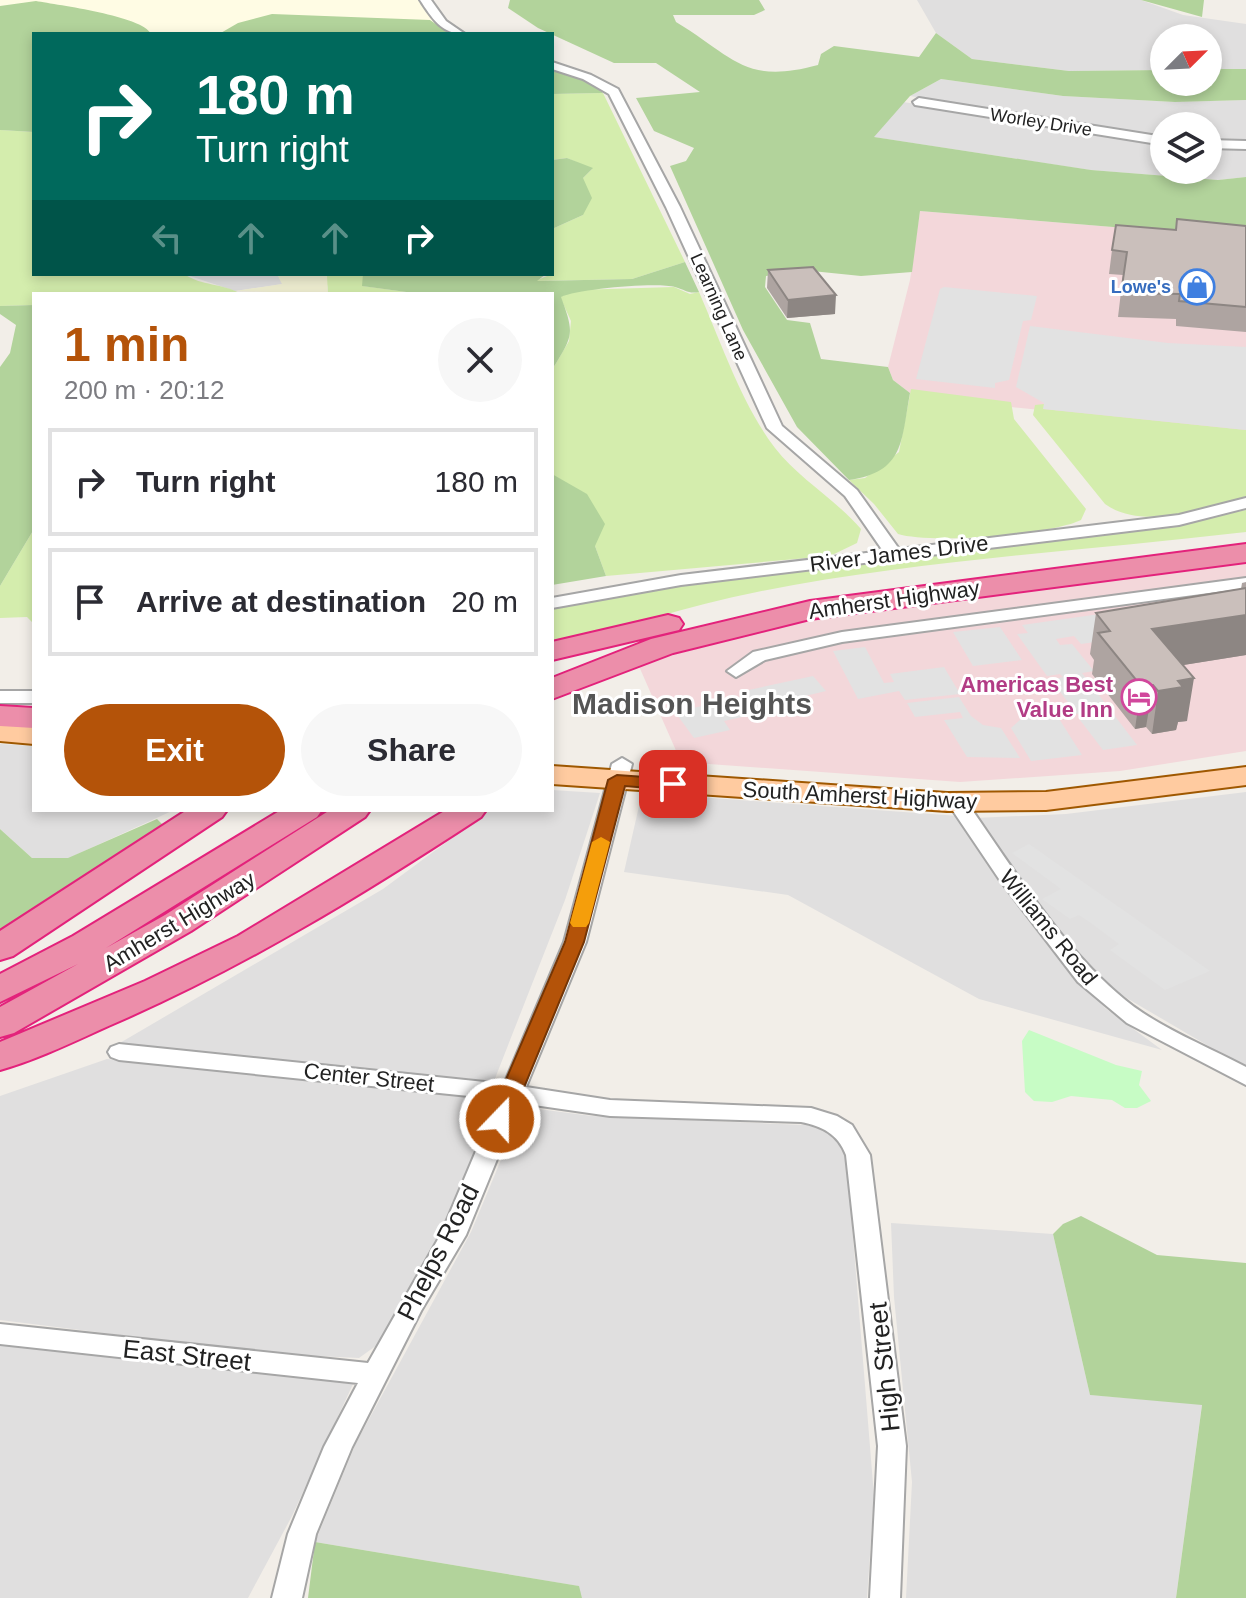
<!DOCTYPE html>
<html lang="en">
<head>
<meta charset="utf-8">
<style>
  :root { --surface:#fff; --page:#f7f7f7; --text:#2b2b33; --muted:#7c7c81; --line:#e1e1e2; --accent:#b45309 }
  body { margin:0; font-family:Arial,sans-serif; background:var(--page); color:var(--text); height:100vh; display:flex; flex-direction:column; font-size:30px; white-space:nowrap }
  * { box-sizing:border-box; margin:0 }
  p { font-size:26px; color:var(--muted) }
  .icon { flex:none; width:44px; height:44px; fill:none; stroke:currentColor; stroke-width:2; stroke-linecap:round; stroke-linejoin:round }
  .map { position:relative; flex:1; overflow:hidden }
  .panel { position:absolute; left:32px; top:292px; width:522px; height:520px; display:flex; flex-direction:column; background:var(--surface); border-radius:0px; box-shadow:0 4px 12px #0003 }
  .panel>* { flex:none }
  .top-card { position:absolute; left:32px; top:32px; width:522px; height:244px; border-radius:0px; box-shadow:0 4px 12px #0003; background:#00695c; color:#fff; overflow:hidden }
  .needle { width:52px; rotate:66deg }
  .controls { position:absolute; left:1150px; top:24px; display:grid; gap:16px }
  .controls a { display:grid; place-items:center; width:72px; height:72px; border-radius:50%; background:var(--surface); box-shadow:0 4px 12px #0003; font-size:40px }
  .pin { position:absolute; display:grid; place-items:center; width:68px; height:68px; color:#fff; margin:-34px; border-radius:16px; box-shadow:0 4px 12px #0006 }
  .me { position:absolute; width:88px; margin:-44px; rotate:22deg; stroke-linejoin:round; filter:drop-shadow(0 0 6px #0008) }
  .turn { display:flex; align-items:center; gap:28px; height:168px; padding:0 32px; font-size:36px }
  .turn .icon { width:104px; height:104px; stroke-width:2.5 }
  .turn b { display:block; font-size:56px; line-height:68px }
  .lanes { display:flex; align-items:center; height:76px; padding:0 32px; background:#0003; justify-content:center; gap:40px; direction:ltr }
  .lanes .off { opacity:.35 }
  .round { display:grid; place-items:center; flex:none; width:84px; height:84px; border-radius:42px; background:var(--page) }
  .overview { display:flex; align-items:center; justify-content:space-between; height:136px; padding:0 32px }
  h1 { font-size:48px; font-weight:700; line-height:60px; color:var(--accent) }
  .cta { display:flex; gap:16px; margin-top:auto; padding:16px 32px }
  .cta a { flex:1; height:92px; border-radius:48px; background:var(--accent); color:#fff; font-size:32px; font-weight:700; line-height:92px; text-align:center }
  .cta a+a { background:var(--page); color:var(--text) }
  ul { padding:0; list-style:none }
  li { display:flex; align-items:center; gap:24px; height:108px; margin:0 16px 12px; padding:0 16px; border:4px solid var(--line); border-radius:0px }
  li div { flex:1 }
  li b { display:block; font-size:30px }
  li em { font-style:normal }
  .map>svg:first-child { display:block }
  .residential { fill:#e0dfdf }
  .commercial { fill:#f3d7da }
  .education { fill:#fffce4 }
  .farmland { fill:#f1f0d3 }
  .grass { fill:#d4edad }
  .forest { fill:#b2d39b }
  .park { fill:#c7fcc5 }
  .parking { fill:#e2e2e2 }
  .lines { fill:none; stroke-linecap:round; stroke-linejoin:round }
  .street-casing { stroke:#a6a6a6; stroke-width:4 }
  .primary-casing { stroke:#9f5800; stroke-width:4 }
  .highway-casing { stroke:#e3227b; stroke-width:4 }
  .street { fill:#fff; fill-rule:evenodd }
  .primary { fill:#ffcba0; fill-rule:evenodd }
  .highway { fill:#ec8eaa; fill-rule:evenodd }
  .wall { fill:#aea4a1 }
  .shaded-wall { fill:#8d8683 }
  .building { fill:#cabfbb; stroke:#8d8683; stroke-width:2 }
  .route { fill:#b45309; stroke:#753606; stroke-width:2 }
  .slow { fill:#f59e0b }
  .labels { text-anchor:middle; stroke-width:6; stroke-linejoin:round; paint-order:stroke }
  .far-street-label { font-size:18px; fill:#222; stroke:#fff }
  .far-shop-label { font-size:18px; font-weight:bold; fill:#366cbe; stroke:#fff; text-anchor:end }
  .street-label { font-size:22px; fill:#222; stroke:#fff }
  .hotel-label { font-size:22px; font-weight:bold; fill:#b23c85; stroke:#fff; text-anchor:end }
  .near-street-label { font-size:26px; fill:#222; stroke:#fff }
  .district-label { font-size:30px; font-weight:bold; fill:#555; stroke:#fff }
</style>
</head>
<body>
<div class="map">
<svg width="1246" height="1598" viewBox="0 0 1246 1598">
  <rect width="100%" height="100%" fill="#f2eee8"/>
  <path class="residential" d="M917 0H1141L1183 15 1246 24V69H1208V38H1164V70L1069 71 972 59 936 33Z
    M941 79 1063 96 1175 102 1246 100V141H1208V126H1164V136L910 96Z
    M903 102 1164 142V170H1208V146L1246 147V177L1218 180 1090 170 873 137Z
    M184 274H277L283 284 235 291Z
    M0 744 34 746V810H174L69 858H32L0 829Z
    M552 790 600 793 565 900 494 1081 113 1047 383 889 490 810H552Z
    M1246 792V1068L1106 986 1006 865 975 818 1066 814Z
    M642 793 959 816 1015 898 1105 1008 1162 1050 979 999 788 895 624 872Z
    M107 1059 488 1097 494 1102 446 1229 384 1340 359 1358 273 1354 0 1320V1096Z
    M523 1107 592 1116 829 1126 846 1151 874 1496 867 1598H582L578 1586 315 1542 356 1443 471 1232Z
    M891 1223 1053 1234 1090 1395 1202 1404 1176 1598H906L912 1482 894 1297Z
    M0 1342 353 1384 292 1516 248 1598H0Z"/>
  <path class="commercial" d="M920 211 1246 238V431L952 401 910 393 893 380 888 367 910 280Z
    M1246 563V751L1120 771 960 782 681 762 638 664 807 620Z"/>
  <path class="education" d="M0 0H421L438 25 341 34H73L0 24Z"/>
  <path class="farmland" d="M277 274H333L335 275 327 286 328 294 235 291 282 284Z"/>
  <path class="grass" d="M603 93 685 262 632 279 535 281 552 274V229L583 215V178L592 169 567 158 552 160V94Z
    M0 130 34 132V274H184C201 286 223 283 241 294H34V305L0 306Z
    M333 274H363V286L421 294H328L327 276Z
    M674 287 690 294 699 292C721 342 742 405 775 448 798 478 835 499 861 529L857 543 830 556 606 576 595 546 586 494 553 478 552 474V370L569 341 571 321 560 297 575 290Z
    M911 389 1011 402 1014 419 1086 509 1081 520C1050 535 930 544 898 534L874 504 849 480 865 478 899 452Z
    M1044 404V409L1246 430V496C1208 509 1142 531 1105 504L1033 415 1035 405Z
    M1246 510V532C1084 551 918 560 757 592 688 606 620 628 552 647V606L661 586 1172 525Z
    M34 529V624L27 617 0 618V586Z"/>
  <path class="forest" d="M510 0H759L765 10 754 15H673L676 22C734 57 744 85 818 65L821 54 834 46 919 57 936 33 972 59 1069 71 1164 70V82H1208V69H1246V100L1175 102 1063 96 941 79 910 96 874 137 1091 170 1218 180 1246 177V238L920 211 912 272 861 276 802 270 766 276 765 287 787 320 810 323 821 359 888 367 893 380 910 393C901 441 905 472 849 480L797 427 743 330 670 166 686 161 694 148 654 131 636 98 700 92 656 63H614L538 28 508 8Z
    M1141 0H1204L1202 17Z
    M36 1C58 5 143 16 151 34H34V132L0 130V6Z
    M272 14 430 20 450 34H219L238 23Z
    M552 68 592 84 603 93 552 94Z
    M567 158 593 168 583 178 592 198 583 215 552 229V160Z
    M685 262 699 292C688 294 686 290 675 287 656 282 578 289 561 297 575 335 573 335 552 370V294H421L362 286 363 274H546L537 281 632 279Z
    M34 305V529L0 586V367L10 353 16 325 0 314V306Z
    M552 474 587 494 605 524 595 546 606 576 552 585Z
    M157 819 164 826 0 931V829L32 858H68Z
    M1081 1216 1157 1255 1246 1263V1598H1176L1202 1405 1090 1395 1053 1234 1063 1224Z
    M315 1542 579 1586 582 1598H308Z"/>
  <path class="park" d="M1029 1030 1116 1065 1142 1071 1139 1085 1151 1101 1137 1108H1125L1112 1100 1071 1096 1052 1102 1034 1101 1025 1092 1022 1041Z"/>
  <path class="parking" d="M944 287 1037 296 1031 320 1023 321 1009 380 995 383V388L916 379 940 289Z
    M1030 326 1168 343 1246 347V430L1043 409 1044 403 1016 387Z
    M1213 598 1235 622 1081 644 1074 636 1056 639 1060 645 1072 644 1094 671 1082 673 1137 745 1103 750 1080 720 1093 717 1090 712 1077 714 1051 680 1063 677 1060 674 1047 676 1017 634 1028 633 1022 625Z
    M1000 627 1022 660 973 666 953 632Z
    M865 647 884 683 894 682 890 674 944 667 960 694 905 700 899 691 858 699 833 651Z
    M813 676 826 691 780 702 784 708 724 721 730 730 694 738 675 712 747 696 744 691Z
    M959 697 971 716 983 725 1001 728 1020 758 967 757 944 720 963 718 960 712 915 717 907 703Z
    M1056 714 1082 755 1031 761 1011 728 1021 719Z
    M1029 844 1210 971 1165 990 1110 950 1119 944 1091 923 1079 915 1070 919 1042 899 1061 889 1012 853Z"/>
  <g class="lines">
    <defs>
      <path id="street" d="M420 0H431L446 21 465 34C441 34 432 18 420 0Z
        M552 62 591 75 618 89 680 207 782 426 857 490 899 549 1179 515 1246 498V508L1179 525 681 585 552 608V598L681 575 883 551 845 496 767 428 666 207 609 94 583 79 552 69Z
        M919 98 1164 137V145L915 105 913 102Z
        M1208 140 1246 141V149L1208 148Z
        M1246 578V588L842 642 765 660 736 677 727 671 753 652 842 632Z
        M0 691H34V703H0Z
        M622 758 632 764 586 942 526 1087 610 1100 811 1108 837 1116 852 1125 870 1155 906 1446 900 1598H870L878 1446 846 1155C838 1134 822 1126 801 1122L610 1116 520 1103 466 1235 421 1311 352 1447 316 1534 302 1598H272L288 1534 324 1447 358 1383 0 1344V1324L368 1363 441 1234 498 1099 119 1060 111 1057 108 1052 111 1047 119 1044 504 1084 564 942 612 764Z
        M957 796 964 798C1012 867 1073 966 1143 1013 1175 1034 1212 1049 1246 1067V1085L1127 1023 1078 982 999 879 947 802Z"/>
      <path id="primary" d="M0 723 34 726V744L0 741Z
        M552 766 947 793 1046 792 1246 767V785L1046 810 947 811 552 784Z"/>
      <path id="highway" d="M1246 544V562L810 619 673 653 552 699V678L651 639 810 601Z
        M668 615 679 618 683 624 679 630 552 660V642Z
        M0 706 34 708V728L0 726Z
        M187 810H227L222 817 13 956 0 960V931Z
        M281 810H322L317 817 106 948 165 915 330 810H370L365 817 191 931 14 1033 0 1037V1007L78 964 0 1002V974L73 936Z
        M446 810H486L481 817C362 895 244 967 113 1024 77 1040 39 1059 0 1070V1042L145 981 238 936Z"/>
    </defs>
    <use href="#street" class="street-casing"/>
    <use href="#primary" class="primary-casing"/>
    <use href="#highway" class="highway-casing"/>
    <use href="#street" class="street"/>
    <use href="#primary" class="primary"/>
    <use href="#highway" class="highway"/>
  </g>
  <path class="wall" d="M1246 226V332L1176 326V319L1118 317 1123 275 1109 274 1112 250Z
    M768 270 835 314 787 318 767 288Z
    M1246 582V655L1183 665 1187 721 1178 722 1176 730 1152 734 1146 727 1135 729 1092 674 1094 660 1090 654 1096 613 1241 589 1242 583Z"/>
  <path class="shaded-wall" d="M836 295 835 314 787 318 788 300Z
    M1246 615V655L1146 671 1152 629Z
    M1194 678 1187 721 1178 722 1176 730 1152 734 1158 691 1178 681Z
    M1153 685 1146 727 1135 729 1141 686Z"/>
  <path class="building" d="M1177 219 1246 226V307L1179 301 1180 294 1121 293 1127 252 1112 250 1116 225 1176 230Z
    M813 267 836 295 788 300 768 270Z
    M1246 588V615L1152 629 1194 678 1178 681 1183 687 1158 691 1153 685 1141 686 1098 633 1110 631 1096 613Z"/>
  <path class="route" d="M617 775 673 779 682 784 673 790 625 786 584 942 511 1119 508 1125H493L489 1119 565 942 608 780Z"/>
  <path class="slow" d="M601 837 610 842 589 923 586 927H573L570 923 592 842Z"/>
  <defs>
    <symbol id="shop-ring" viewBox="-11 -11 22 22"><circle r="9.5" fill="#fff" stroke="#3f7fe0" stroke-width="1.5"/><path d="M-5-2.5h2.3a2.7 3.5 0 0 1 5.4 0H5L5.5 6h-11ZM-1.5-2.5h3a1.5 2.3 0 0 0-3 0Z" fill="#3f7fe0"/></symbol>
    <symbol id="hotel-ring" viewBox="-11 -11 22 22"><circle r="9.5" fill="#fff" stroke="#d1479c" stroke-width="1.5"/><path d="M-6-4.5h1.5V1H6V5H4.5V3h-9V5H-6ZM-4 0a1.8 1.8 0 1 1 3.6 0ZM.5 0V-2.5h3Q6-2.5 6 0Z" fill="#d1479c"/></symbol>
  </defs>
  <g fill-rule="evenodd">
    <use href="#shop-ring" x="1177" y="267" width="40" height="40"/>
    <use href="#hotel-ring" x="1119" y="677" width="40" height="40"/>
  </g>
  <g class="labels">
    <g class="far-street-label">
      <text transform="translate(1041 122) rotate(9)" y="6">Worley Drive</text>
      <text transform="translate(719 307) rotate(66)" y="6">Learning Lane</text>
    </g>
    <g class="far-shop-label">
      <text x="1171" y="293">Lowe's</text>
    </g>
    <g class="street-label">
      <text transform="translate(899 553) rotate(-7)" y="8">River James Drive</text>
      <text transform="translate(894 599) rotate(-8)" y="8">Amherst Highway</text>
      <text transform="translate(860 795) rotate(3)" y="8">South Amherst Highway</text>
      <text transform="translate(179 921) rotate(-31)" y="8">Amherst Highway</text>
      <text transform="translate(1049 927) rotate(51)" y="8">Williams Road</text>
      <text transform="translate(369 1077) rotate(6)" y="8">Center Street</text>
    </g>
    <g class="hotel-label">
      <text x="1113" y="692">Americas Best<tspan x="1113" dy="25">Value Inn</tspan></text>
    </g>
    <g class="near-street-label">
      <text transform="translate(438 1252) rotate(-63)" y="9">Phelps Road</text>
      <text transform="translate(187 1355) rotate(6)" y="9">East Street</text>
      <text transform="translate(884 1367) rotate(-96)" y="9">High Street</text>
    </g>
    <g class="district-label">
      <text x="692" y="714">Madison Heights</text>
    </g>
  </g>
</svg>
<div class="controls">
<a><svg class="needle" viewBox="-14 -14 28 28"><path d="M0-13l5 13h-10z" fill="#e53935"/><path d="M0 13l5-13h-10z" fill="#7c7c81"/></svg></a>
<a><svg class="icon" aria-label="layers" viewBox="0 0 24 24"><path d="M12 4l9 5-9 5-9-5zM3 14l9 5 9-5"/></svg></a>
</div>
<div class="pin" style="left:673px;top:784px;background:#d93025"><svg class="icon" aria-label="arrive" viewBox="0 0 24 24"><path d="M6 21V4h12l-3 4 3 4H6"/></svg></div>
<svg class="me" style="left:500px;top:1119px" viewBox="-20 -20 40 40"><circle r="17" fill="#b45309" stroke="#fff" stroke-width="3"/><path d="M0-11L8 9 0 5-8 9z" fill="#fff"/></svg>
<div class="top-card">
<div class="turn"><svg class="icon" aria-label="right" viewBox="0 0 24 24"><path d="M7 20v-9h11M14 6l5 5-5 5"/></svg><div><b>180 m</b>Turn right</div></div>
<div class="lanes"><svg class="icon off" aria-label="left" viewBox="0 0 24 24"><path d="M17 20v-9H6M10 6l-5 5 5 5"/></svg><svg class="icon off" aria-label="ahead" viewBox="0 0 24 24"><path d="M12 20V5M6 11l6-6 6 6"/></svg><svg class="icon off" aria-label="ahead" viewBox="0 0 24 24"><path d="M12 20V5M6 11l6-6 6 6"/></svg><svg class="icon" aria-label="right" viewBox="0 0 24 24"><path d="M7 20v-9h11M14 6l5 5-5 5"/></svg></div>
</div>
<section class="panel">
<div class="overview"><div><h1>1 min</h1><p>200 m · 20:12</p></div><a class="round"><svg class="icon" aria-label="close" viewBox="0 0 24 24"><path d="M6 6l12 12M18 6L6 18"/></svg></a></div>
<ul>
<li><svg class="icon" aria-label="right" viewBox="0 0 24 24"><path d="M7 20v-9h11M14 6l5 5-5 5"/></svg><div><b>Turn right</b></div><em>180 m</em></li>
<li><svg class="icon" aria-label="arrive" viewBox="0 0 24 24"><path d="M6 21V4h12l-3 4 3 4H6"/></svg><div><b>Arrive at destination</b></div><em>20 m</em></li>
</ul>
<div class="cta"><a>Exit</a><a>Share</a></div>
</section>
</div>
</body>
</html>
